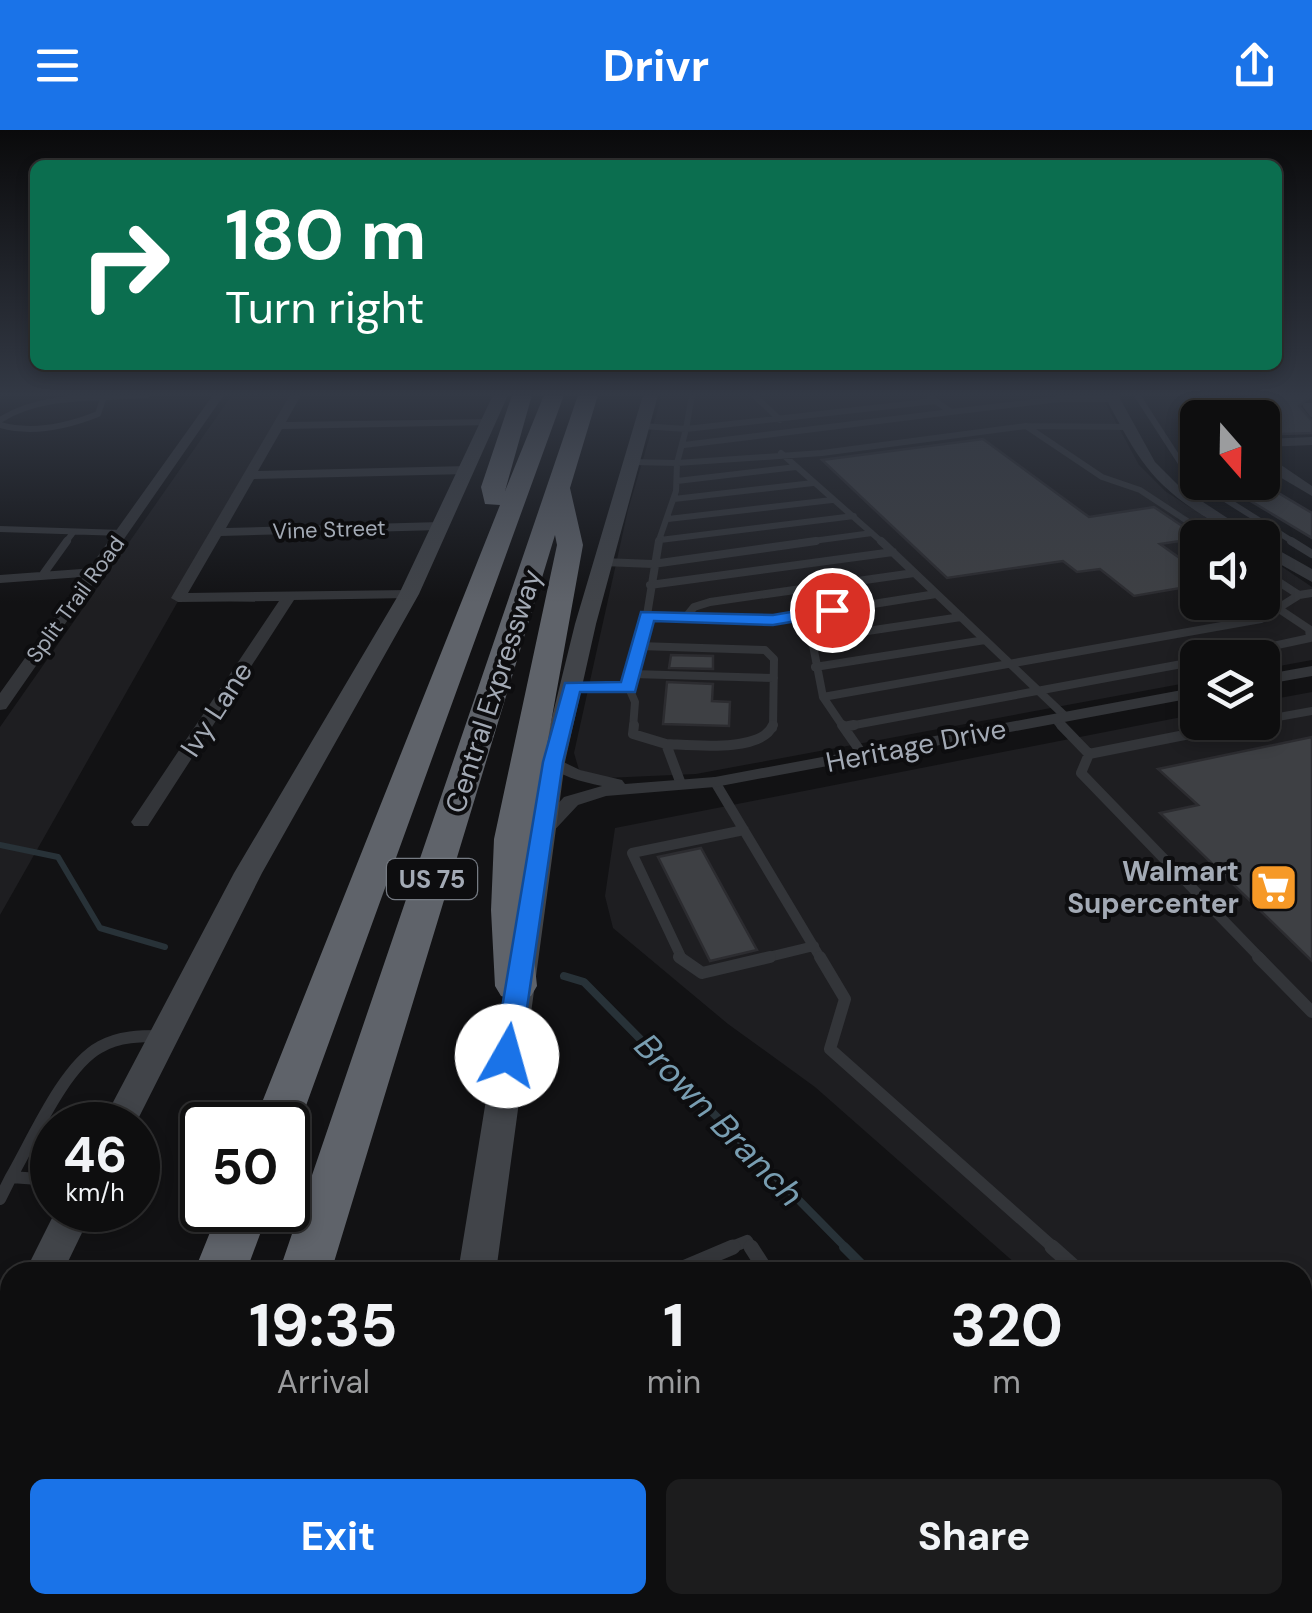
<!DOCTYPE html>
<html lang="en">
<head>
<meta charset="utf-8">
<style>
  :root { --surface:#0e0e0f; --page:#1c1c1d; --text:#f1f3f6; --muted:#9b9c9e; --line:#2e2e2f; --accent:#1a73e8 }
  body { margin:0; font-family:"DM Sans",sans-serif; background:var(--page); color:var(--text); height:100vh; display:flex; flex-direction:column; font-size:38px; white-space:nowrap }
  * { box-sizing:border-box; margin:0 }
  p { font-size:32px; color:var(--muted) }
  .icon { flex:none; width:55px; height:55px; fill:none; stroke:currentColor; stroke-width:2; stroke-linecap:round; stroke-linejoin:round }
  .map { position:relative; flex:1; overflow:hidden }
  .drawer { position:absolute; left:0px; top:1132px; width:1312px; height:352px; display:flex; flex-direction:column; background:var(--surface); border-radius:30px 30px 0 0; box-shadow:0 5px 15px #0003,0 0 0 2px var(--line) }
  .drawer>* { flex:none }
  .top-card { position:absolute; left:30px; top:30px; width:1252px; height:210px; border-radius:15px; box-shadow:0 5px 15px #0003,0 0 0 2px var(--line); background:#0b6e4f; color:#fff; overflow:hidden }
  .needle { width:65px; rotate:160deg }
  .buttons { position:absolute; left:1180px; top:270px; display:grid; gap:20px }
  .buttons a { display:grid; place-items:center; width:100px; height:100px; border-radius:15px; background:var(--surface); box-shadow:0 5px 15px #0003,0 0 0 2px var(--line); font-size:50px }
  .speed { position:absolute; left:30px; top:972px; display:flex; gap:20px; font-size:50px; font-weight:700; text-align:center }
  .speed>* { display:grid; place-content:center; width:130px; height:130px; border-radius:50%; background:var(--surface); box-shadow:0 5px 15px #0003,0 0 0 2px var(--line); line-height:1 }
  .speed small { font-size:25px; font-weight:400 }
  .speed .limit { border:5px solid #111; border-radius:15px; background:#fff; color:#111 }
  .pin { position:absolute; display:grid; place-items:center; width:85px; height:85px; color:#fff; margin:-42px; border:5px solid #fff; border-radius:50%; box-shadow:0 2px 10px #0007 }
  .me { position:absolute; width:110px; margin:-55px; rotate:7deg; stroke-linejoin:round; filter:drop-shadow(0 0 8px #0008) }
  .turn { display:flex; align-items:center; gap:35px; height:210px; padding:0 30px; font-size:45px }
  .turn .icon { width:130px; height:130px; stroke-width:2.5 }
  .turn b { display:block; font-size:70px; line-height:85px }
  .eta { display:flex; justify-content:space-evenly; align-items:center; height:170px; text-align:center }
  .eta b { font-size:60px; font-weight:700; line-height:70px }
  .button { display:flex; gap:20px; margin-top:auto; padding:20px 30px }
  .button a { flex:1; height:115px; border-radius:15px; background:var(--accent); color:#fff; font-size:40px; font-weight:700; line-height:115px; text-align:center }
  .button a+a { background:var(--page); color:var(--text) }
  header { display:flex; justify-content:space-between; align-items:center; height:130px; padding:0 30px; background:var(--accent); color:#fff; font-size:45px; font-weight:700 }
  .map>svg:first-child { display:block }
  .built { fill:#1e1e21 }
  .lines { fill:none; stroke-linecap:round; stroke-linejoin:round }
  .stream-far2 { stroke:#283238; stroke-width:6 }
  .stream-far1 { stroke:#283238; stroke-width:8 }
  .stream { stroke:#283238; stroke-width:10 }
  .building { fill:#3e4044; stroke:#2c2c30; stroke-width:2.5 }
  .service-far4 { stroke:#333539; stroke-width:6 }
  .service-far3 { stroke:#333539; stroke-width:8 }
  .service-far2 { stroke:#333539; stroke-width:10 }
  .service-far1 { stroke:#333539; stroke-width:12 }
  .service { stroke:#333539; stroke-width:15 }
  .minor { fill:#333539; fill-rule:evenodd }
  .tertiary { fill:#333539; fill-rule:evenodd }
  .secondary { fill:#414449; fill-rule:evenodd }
  .primary { fill:#4f5258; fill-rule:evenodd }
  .motorway { fill:#5f636a; fill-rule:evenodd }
  .route { fill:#1a73e8; stroke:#114b97; stroke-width:2.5 }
  .labels { text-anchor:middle; stroke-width:8; stroke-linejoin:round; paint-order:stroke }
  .far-street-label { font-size:22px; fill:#a3aab5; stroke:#0d0d0f }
  .shield { fill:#0d0d0f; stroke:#767b83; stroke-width:2.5 }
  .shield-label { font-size:25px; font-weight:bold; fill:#a3aab5 }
  .street-label { font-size:28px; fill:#a3aab5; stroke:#0d0d0f }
  .poi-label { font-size:28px; font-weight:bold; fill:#a3aab5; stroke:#0d0d0f; text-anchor:end }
  .near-water-label { font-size:35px; font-style:italic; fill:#789db1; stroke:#0d0d0f }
</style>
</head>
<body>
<header><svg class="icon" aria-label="menu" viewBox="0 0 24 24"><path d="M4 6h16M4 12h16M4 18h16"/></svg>Drivr<svg class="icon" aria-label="share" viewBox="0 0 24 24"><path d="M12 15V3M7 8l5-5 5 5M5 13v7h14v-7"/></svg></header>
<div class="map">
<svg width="1312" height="1483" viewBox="0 0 1312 1483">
  <rect width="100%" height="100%" fill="#121214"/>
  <path class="built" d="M232 265H295L0 785V597Z
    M662 265H1101L1139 335 1165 361 1236 407 1198 408V472H1262L1263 424 1312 457V530L1263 539 1262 528H1198L1197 551 696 644 605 648 579 640 574 623 628 380Z
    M1312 562V1339L1303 1342 1302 1142H1025L815 957 728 894 613 798 605 766 615 698 1197 584 1198 592H1262L1263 571Z"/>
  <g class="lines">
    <path class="stream-far2" d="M0 715 58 727 100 798 165 817"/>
    <path class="stream-far1" d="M564 846 584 852 847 1119"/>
    <path class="stream" d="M844 1117 869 1142"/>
  </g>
  <path class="building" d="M1245 265H1312L1299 276 1312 291V303L1281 304Z
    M983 309 1089 387 1154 377 1200 408 1160 414 1198 441V455L1134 466 1100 439 1077 442 1063 431 947 448 822 330Z
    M1227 352H1260L1312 383V408L1229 358 1235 357Z
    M671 525 713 526V539L669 538Z
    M667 552 713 554 712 571 730 572 729 596 663 594Z
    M1312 607V831L1160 683 1198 675 1158 639Z
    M701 718 757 820 710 831 658 727Z"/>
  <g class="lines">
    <path class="service-far4" d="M754 265 780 290
      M1137 265 1190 347 1198 352
      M930 267 951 282 1060 269H1113
      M1312 276H1306L1312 284
      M0 290C41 263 99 269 146 265
      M0 295C32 304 68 296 98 284L103 269
      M642 296 686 299 692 265
      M1026 296 1102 347 1140 360 1213 408
      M684 315 951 282
      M781 323 883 413
      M632 332 677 333 822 323 1026 296 1129 297
      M677 351 796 337
      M1198 352 1295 413
      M674 369 813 353
      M668 389 832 370
      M0 399 123 403
      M660 410 854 386
      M65 413 72 404
      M658 413 676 361 677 333 686 299 935 271
      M798 413 872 403"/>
    <path class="service-far3" d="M881 411 1066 587
      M1291 411 1312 424
      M603 432 653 434 816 411
      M1262 441 1299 465
      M44 443 67 411
      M0 449 95 442
      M650 455 893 422
      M647 485 659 411
      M798 486 936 464
      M686 487 694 477 710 472 914 443
      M814 509 961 487
      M639 516 765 520 774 529 773 598
      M1217 528 1310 508 1309 499 1279 479
      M815 537 985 510
      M632 544 774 548
      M573 556 629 558 647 485 773 490 798 486 811 505 823 567 1261 489 1299 465 1312 463
      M629 558 635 572 633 598
      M823 567 844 598
      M1055 589 1063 598
      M1262 590 1312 581
      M844 597 1198 531
      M1222 598 1251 592"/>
    <path class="service-far2" d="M634 595 633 604 666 614 681 654
      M842 595 863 625
      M1061 595 1089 624 1081 643 1261 829
      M844 597 854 595
      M666 614C692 615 762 623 773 595
      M1089 624 1235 595
      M715 652 821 829
      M682 829 632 723 744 700
      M760 829 814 816"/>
    <path class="service-far1" d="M679 827 702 843 770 827
      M820 827 845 869 830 919 1055 1119
      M1258 827 1312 882
      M11 1047C32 1011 64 936 100 917 119 906 141 906 162 906
      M0 1069 11 1047 52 1050
      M727 1119 747 1111 752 1119"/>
    <path class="service" d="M751 1117 767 1142
      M1052 1117 1080 1142
      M674 1142 733 1117
      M562 1475 564 1483
      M953 1475 957 1483
      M739 1483 760 1475"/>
    <path class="minor" d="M213 265H224L6 579 0 580V563Z
      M290 265H301L286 292 490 289 496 292 490 295 282 299 258 341 467 336 473 340 467 344 254 349 226 398 440 392 447 396 440 400 221 406 188 463 409 460 416 464 409 468 294 470 148 696H134L131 692 279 471 178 472 171 468Z
      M1208 265H1219L1238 288H1226Z
      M1312 307V315L1262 317V309Z
      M1262 322 1312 356V366L1268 340 1262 334Z
      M1312 536V546L1262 555V545Z
      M1198 557V567L715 657 606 666 578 675 549 706H535L532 702 564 667 602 656C580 651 560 647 544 632L553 627 580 640 622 650 625 654 715 647Z"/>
    <path class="tertiary" d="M1104 265H1118L1155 332 1180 357 1258 408C1234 408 1222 397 1202 385 1146 349 1135 322 1104 265Z
      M1262 411 1312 439V452L1262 424Z"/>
    <path class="secondary" d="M493 265H508L419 464 262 743 135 995H101L234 743 399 464Z
      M643 265H658L596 494 565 632 496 1142H458L541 632 575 494Z
      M56 1080H93L63 1142H25Z
      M10 1193V1247L0 1251V1197Z
      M386 1475H432L430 1483H384Z"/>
    <path class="primary" d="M1312 1447V1483H1263L1267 1475H1302V1451Z"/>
    <path class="motorway" d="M512 265H532L505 361 544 265H564L299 995 288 1010V995H253L500 375 485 374 481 357Z
      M578 265H598L570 358 583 415 530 709 529 780 537 856 531 866 516 871 501 866 495 856 491 780 494 709 557 415 555 405 331 1142H279Z
      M219 1080H269L246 1142H194Z
      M61 1475H125L122 1483H58Z
      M165 1475H229L227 1483H163Z"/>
  </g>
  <linearGradient id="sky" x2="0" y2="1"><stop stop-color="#0a0a0b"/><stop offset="0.56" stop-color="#333945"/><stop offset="1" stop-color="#333945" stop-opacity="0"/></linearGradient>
  <rect width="1312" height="473" fill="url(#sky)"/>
  <path class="route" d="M832 475 841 480 838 484 773 495 654 491 635 562H580L563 632 520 926 516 933H498L494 926 543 632 565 553 621 552 641 482 773 485Z"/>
  <defs>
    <symbol id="supermarket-square" viewBox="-11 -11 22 22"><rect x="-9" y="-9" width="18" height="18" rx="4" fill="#f69927" stroke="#0d0d0f"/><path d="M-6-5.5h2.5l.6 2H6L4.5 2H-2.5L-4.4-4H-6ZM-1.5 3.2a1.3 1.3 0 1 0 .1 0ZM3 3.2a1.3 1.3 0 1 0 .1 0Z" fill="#fff"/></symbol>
  </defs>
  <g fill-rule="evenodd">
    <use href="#supermarket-square" x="1246" y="730" width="55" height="55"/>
  </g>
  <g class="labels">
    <g class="far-street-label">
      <text transform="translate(329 399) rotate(-2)" y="8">Vine Street</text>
      <text transform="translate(75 469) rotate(-54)" y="8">Split Trail Road</text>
    </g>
    <rect class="shield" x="387" y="729" width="90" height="40" rx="8"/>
    <g class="shield-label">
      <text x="432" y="758">US 75</text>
    </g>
    <g class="street-label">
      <text transform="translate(493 561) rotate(-72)" y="10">Central Expressway</text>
      <text transform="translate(216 579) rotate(-57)" y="10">Ivy Lane</text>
      <text transform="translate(916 615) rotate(-11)" y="10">Heritage Drive</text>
    </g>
    <g class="poi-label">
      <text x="1239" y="751">Walmart<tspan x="1239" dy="32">Supercenter</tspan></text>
    </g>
    <g class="near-water-label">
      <text transform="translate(719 990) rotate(46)" y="12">Brown Branch</text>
    </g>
  </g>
</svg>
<div class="buttons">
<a><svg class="needle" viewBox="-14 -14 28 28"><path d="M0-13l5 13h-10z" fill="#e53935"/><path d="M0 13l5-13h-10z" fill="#9b9c9e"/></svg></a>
<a><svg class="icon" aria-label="sound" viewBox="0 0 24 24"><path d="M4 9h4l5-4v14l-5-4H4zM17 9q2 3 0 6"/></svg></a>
<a><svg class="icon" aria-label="layers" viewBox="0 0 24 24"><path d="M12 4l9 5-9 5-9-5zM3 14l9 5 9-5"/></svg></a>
</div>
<div class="speed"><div>46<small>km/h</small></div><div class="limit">50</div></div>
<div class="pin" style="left:832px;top:480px;background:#d93025"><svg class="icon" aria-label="arrive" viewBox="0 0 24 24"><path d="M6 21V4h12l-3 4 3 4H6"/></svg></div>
<svg class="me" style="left:507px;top:926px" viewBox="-20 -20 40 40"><circle r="19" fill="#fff"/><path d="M0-13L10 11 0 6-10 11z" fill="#1a73e8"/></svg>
<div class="top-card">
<div class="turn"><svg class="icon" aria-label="right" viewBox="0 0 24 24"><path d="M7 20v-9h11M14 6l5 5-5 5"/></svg><div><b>180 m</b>Turn right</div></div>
</div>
<section class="drawer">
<div class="eta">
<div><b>19:35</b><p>Arrival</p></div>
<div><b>1</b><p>min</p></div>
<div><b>320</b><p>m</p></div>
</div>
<div class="button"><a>Exit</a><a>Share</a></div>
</section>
</div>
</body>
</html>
